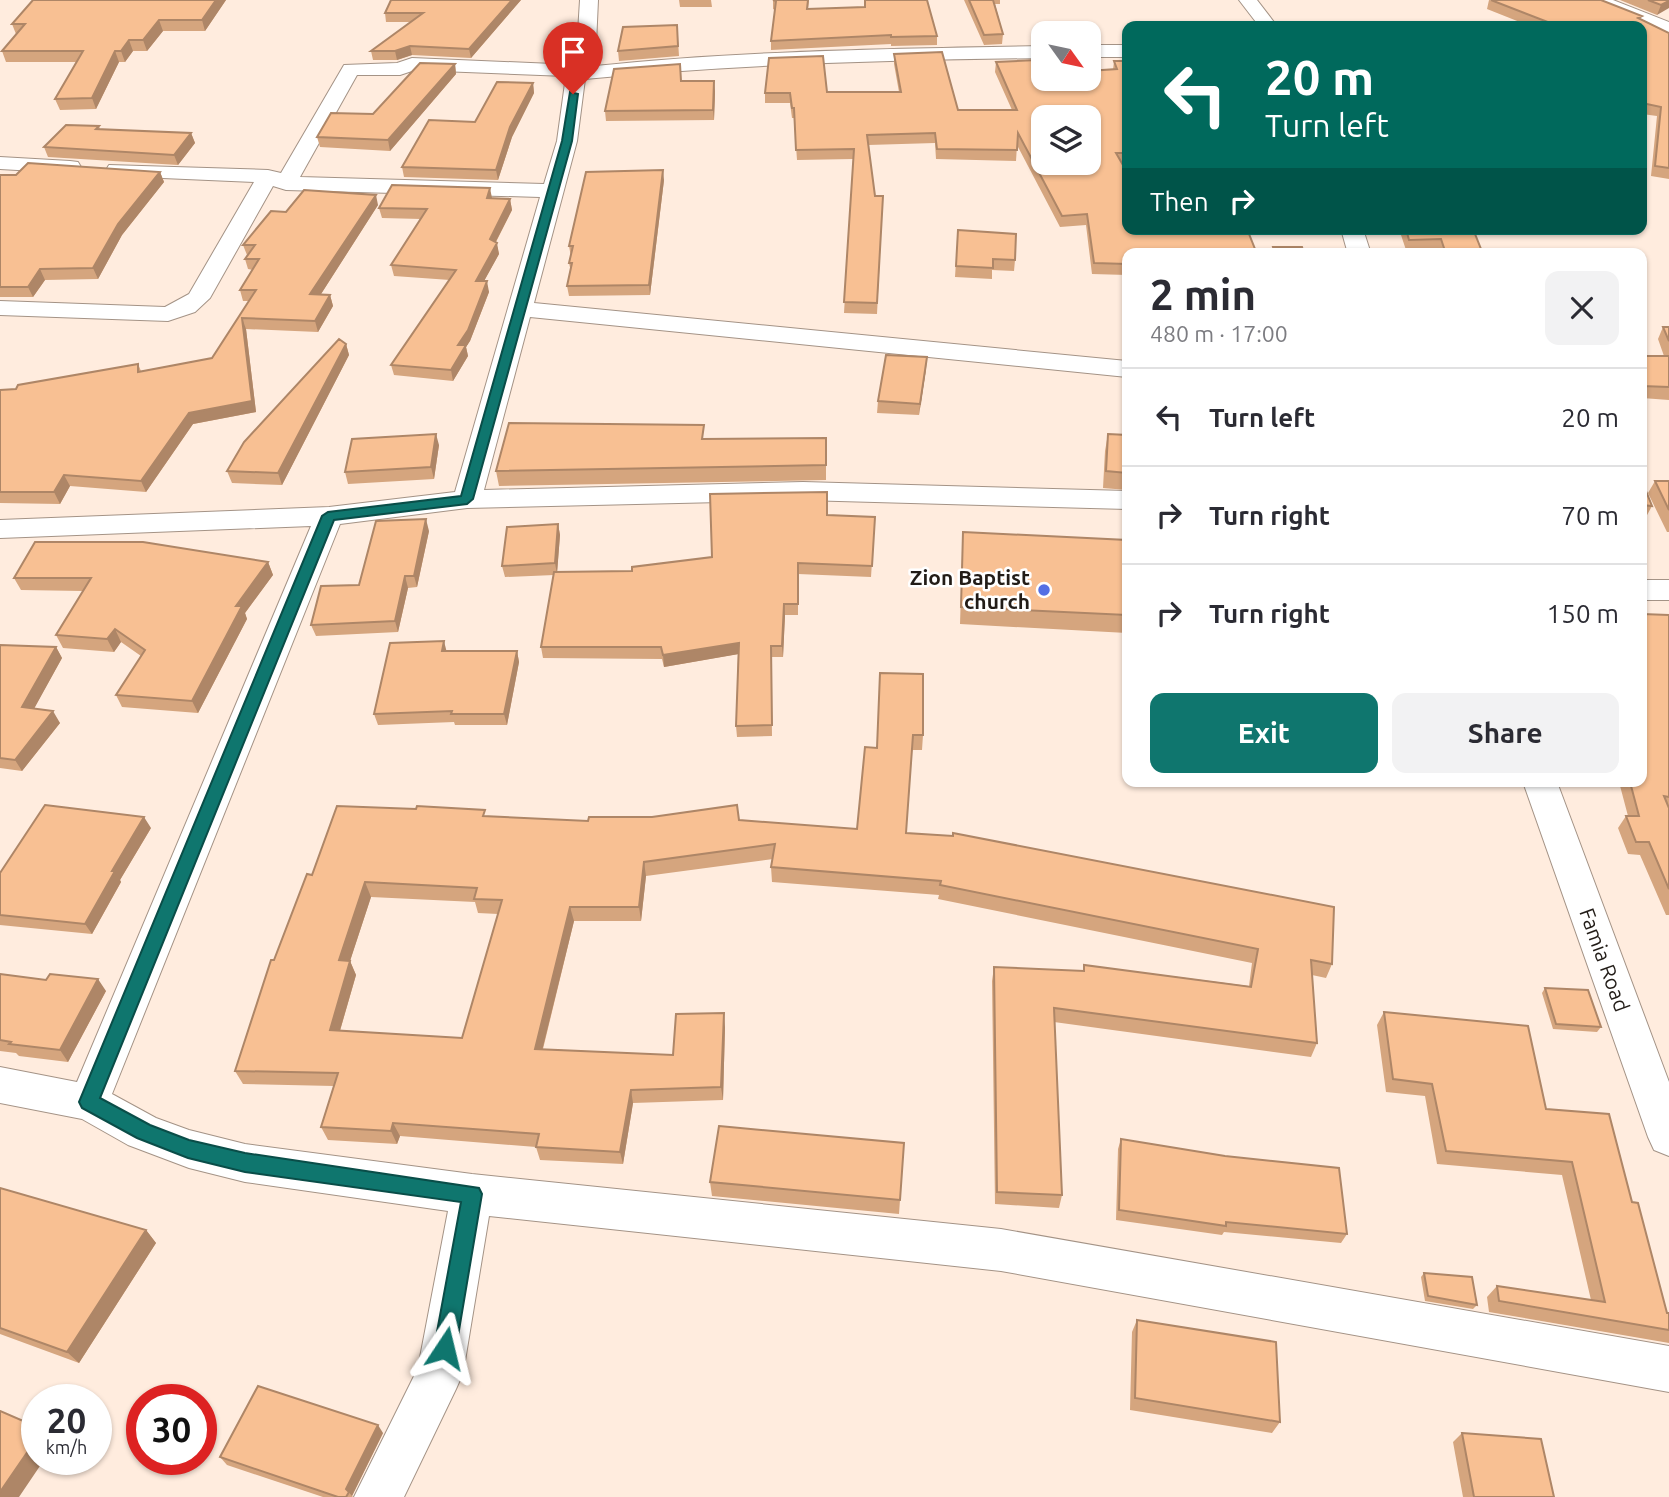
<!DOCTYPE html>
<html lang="en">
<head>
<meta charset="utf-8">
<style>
  :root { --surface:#fff; --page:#f2f2f3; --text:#2b2b33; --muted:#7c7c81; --line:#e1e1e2; --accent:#0f766e }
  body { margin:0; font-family:Ubuntu,sans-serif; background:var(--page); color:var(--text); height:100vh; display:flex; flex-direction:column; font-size:26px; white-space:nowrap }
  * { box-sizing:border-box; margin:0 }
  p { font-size:23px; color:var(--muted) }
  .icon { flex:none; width:38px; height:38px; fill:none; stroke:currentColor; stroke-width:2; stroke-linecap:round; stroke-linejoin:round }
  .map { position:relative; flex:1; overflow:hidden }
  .panel { position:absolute; left:1122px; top:248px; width:525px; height:539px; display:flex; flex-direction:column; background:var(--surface); border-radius:14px; box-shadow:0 2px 5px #0004 }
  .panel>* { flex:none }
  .banner { position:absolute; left:1122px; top:21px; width:525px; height:214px; border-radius:14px; box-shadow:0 2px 5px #0004; background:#00695c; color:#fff; overflow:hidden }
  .needle { width:46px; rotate:123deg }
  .fabs { position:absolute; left:1031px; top:21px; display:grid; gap:14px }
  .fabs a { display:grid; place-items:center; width:70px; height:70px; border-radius:14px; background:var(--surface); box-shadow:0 2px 5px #0004; font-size:35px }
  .speed { position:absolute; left:21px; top:1384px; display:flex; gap:14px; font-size:35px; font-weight:700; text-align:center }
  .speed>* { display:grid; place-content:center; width:91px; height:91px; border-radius:50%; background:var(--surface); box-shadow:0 2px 5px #0004; line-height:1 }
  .speed small { font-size:18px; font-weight:400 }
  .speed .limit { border:10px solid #d22; background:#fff; color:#111 }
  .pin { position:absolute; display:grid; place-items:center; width:60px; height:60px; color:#fff; margin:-72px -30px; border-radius:50% 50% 50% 0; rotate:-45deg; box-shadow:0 0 7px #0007 }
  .pin .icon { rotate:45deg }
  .me { position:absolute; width:77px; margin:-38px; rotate:10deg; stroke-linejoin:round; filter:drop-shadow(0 0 5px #0008) }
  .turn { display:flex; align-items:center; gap:24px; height:147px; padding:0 28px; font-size:32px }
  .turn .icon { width:91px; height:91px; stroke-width:2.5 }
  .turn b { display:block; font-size:49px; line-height:60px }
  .then { display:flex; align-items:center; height:66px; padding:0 28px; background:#0003; gap:14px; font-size:26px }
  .round { display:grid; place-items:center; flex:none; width:74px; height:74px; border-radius:14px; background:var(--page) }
  .headline { display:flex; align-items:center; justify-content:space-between; height:119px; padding:0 28px }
  h1 { font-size:42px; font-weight:600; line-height:52px }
  .action { display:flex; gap:14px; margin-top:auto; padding:14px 28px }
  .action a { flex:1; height:80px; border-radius:14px; background:var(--accent); color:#fff; font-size:28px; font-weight:600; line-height:80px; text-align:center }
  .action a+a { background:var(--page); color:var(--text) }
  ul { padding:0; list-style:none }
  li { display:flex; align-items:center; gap:21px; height:98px; padding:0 28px; border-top:2px solid var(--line) }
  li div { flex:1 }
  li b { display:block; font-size:26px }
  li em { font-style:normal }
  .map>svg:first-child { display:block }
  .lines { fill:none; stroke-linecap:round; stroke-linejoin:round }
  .minor-casing { stroke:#a49386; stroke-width:2 }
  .minor { fill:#fff; fill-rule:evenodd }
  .wall { fill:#d5a57e; fill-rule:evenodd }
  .shaded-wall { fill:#ae8667 }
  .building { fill:#f8c093; stroke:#ae8667; stroke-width:2; fill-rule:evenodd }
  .route { fill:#0f766e; stroke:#0a4d48; stroke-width:2 }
  .poi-dot { fill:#546fe4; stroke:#fff; stroke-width:2.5 }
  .labels { text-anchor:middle; stroke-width:5; stroke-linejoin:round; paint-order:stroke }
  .poi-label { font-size:21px; font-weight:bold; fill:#221c17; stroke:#fff; text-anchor:end }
  .street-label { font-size:21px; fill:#221c17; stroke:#fff }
</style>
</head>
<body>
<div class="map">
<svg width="1669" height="1497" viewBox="0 0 1669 1497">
  <rect width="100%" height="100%" fill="#ffecde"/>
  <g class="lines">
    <defs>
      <path id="minor" d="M580 0H598L595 66C744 50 894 49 1043 46V58C890 60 737 64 585 79L577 141 534 303 1127 361V377L530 317 484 490 803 482 1127 491V509L803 500 467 508 340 524 112 1094 156 1118 189 1130 245 1144 472 1174 1001 1229 1669 1346V1392L1001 1271 489 1216 463 1373 456 1389 404 1497H354L418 1368 448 1211 245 1182 189 1168 128 1145 82 1119 0 1103V1067L77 1082 311 526 0 538V520L329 507 455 492 540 197 286 190 273 186 210 298 195 312 168 321 0 315V301L165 307 189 294 254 182 117 176 109 175 106 170 109 165 268 170 281 173 344 65 397 63 412 58 576 65ZM415 70 566 76 557 141 544 184 300 177 357 75H400Z
        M1239 0H1257L1277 26H1259Z
        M1588 0H1613L1669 22V35L1591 4Z
        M1088 45H1127V57H1088Z
        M0 157 70 161 78 162 81 167 78 172 70 173 0 169Z
        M1341 229H1363L1371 254H1348Z
        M1642 580H1669V600H1642Z
        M1523 782H1557L1669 1082V1156L1654 1150 1648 1137Z"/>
    </defs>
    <use href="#minor" class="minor-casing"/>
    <use href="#minor" class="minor"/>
  </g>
  <path class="wall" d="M33 0H226L205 31H163L147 51H133L125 62H119L96 109 60 110 55 99 77 62H6L2 51 16 34 12 24Z
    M391 0H521L471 58 412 55 397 60H373L371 51 411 22H386L385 13Z
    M679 0H711L712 7H680Z
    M773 0H809L808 9 865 7 864 0H927L937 36V45L891 46V44L771 50V41L775 10 773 9Z
    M964 0H1000V4H995L1003 34 1002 44 984 45Z
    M1489 0 1641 19 1669 33V179L1651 176 1657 116 1642 114V26H1530L1487 9Z
    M1620 0H1669L1657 15Z
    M677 25 679 56 619 61 618 51Z
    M894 54 958 110H1012L995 72 996 62 1043 79 1113 70 1114 61H1127V164H1122L1127 254V275L1092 274 1086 225 1060 227 1017 145 1016 161 936 159 935 143 868 145 875 196H883L877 314 844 313 853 159 797 160 794 118H792L790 103H765V93L899 92 894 64Z
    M455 64 456 74 390 151 320 147 317 137 373 114Z
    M681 81 715 91 714 120 606 121 605 111Z
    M533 83 534 93 512 137 498 180 404 177 402 167 475 122Z
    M99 126 100 129 191 133 195 143 178 165 48 157 44 147Z
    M160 172 164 182 122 235 98 279 45 280 33 297H0V175Z
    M664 180 650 295 569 296 567 286 571 272 569 263 571 257 569 246Z
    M492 199H510L512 210 496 242 499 254 484 281 489 292 470 341 466 347 468 356 453 381 394 375 391 365 450 280 394 276 391 265 421 219 382 218 379 208Z
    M378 205 321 294 330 295 333 306 318 332 246 329 256 412 193 424 146 492 70 486 60 504 0 503V390L16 389 138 364 141 371 212 358 249 301H243L240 290 253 270 248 269 245 259 247 255 243 245 286 212Z
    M1399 229H1473L1483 254H1439L1438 250H1406Z
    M958 230 1015 260 1014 271 992 270V279L955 277Z
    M1663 327H1669V400L1642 398V356H1664L1658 339Z
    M346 344 349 355 282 485 232 483 227 471Z
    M926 369 919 415 877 413 878 401Z
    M1108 434 1127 435V490L1103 488 1105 451Z
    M826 438V480L499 486 496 471Z
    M439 445 434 479 348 484 345 472Z
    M1642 481 1652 506 1646 517H1642Z
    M1655 481H1669V532H1667L1648 493Z
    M827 515 875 517 871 577 798 574V615H785L783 657H771L772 736 737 737 736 726 738 654 664 667 662 659 543 658 541 647 554 575 505 577 502 566 558 524 560 535 557 572 632 571 712 557Z
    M429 531 417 587 408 588 398 632 316 636 311 625 359 585Z
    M963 532 1127 540V633L960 624Z
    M268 562 273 575 245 613 247 619 198 713 122 707 116 695 141 656 121 642 114 652 63 648 56 635 83 591 21 590 14 578Z
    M1669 615V915H1666L1640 855 1628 854 1618 828 1626 816H1628L1619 782H1642Z
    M0 645 56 647 62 658 34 708 60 723 22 771 0 768Z
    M447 651H517L519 662 507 725H455L454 722 378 725 374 714Z
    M880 673 923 735 922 750H912L906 833 1332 964 1326 978 1312 975 1317 1043 1311 1057 1054 1022 1062 1195 1059 1208 995 1204 992 981 994 967 1083 971 1084 965 1249 986 1252 963 938 899 939 895 772 882 771 867 773 859 646 876 641 921H574L543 1049 673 1055 725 1027 723 1100 633 1103 623 1164 540 1160 536 1147 400 1136 397 1144 328 1140 321 1127 334 1086 243 1084 235 1071 274 960 312 875 486 816 588 821 739 820 857 829 877 748ZM371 897 475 902 478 913 498 914 462 1038 340 1031 356 975 350 961Z
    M151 828 120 880 121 882 92 934 0 925V873Z
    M0 974 106 991 68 1062 19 1056 16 1053 0 1051Z
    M1545 988 1601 1027 1597 1032 1553 1029 1542 993Z
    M1384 1012 1546 1109 1632 1202 1667 1313H1669V1343L1489 1312 1487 1297 1497 1286 1591 1300 1562 1175 1437 1164 1425 1096 1386 1092 1377 1025Z
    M1121 1139 1225 1156 1347 1234 1341 1243 1224 1232 1222 1235 1116 1220 1118 1149Z
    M904 1143 899 1214 712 1196 710 1182Z
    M0 1188 146 1230 156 1243 79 1363 0 1334Z
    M1424 1273 1477 1305 1473 1309 1425 1301 1421 1277Z
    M1137 1320 1280 1422 1272 1433 1130 1410 1132 1332Z
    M383 1433 352 1496 353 1497H323L227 1465 220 1457Z
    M1462 1433 1554 1497H1463L1453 1442Z"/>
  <path class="shaded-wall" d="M216 0H226L205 31 202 20Z
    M512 0H521L471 58 469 49Z
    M1669 1V8L1657 15 1661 5Z
    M159 20 163 31 147 51 143 40Z
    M129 40 133 51 125 62 121 51Z
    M410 46 412 55 397 60 395 51Z
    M115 51 119 62 96 109 92 98Z
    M455 64 456 74 390 151 388 140Z
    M714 81 715 91 714 120 713 110Z
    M533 83 534 93 512 137 498 180 496 170 510 127Z
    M191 133 195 143 178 165 174 155Z
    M663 170 664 180 650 295 649 285Z
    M160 172 164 182 122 235 98 279 93 268 118 224Z
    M490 188 492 198H487Z
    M376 195 378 205 314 305 310 294Z
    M510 199 512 210 492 249 490 239Z
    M497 243 499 254 478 292 476 281Z
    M40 269 45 280 33 297 28 287Z
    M487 281 489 292 470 341 466 347 468 356 453 381 451 370 458 345Z
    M330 295 333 306 318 332 315 321Z
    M242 318 246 329 256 412 193 424 146 492 141 481Z
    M346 344 349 355 282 485 278 473Z
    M927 357 926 369 919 415 920 404Z
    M436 434 439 445 434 479 431 467Z
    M64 475 70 486 60 504 54 492Z
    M426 519 429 531 417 587 414 576Z
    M558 524 560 535 557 574 555 563Z
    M268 562 273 575 245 613 247 619 198 713 192 701 236 606Z
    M405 576 408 588 398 632 395 621Z
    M784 604 785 615 783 657 782 646Z
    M115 629 121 642 114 652 107 639Z
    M444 641 447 653 442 651Z
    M739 643V654L664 667 663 655Z
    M56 647 62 658 29 718 22 707Z
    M517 651 519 662 507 725 504 714Z
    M53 711 60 723 22 771 15 760Z
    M144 817 151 828 120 880 121 882 92 934 85 924 112 871Z
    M644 862 646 876 641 921 639 907Z
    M365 882 371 897 350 961 356 975 336 1044 330 1030 339 960Z
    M570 907 574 921 539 1063 535 1049Z
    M98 979 106 991 68 1062 60 1050Z
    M724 1013 725 1027 723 1100 721 1087Z
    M631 1090 633 1103 623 1164 620 1152Z
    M393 1123 400 1136 397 1144 391 1131Z
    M146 1230 156 1243 79 1363 67 1352Z
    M378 1425 383 1433 352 1496 346 1489Z
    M37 1438V1460H44L19 1497H0V1492Z"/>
  <path class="building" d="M33 0H216L202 20H159L143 40H129L121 51H115L92 98 55 99 83 51H2L25 24H12Z
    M391 0H512L469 49 410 46 395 51H371L423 13H385Z
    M773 0H808L807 9 865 7V0H927L937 36 891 37V35L771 41 776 1Z
    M969 0H993L1003 34 984 35Z
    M1491 0H1601L1642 16 1638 18 1669 33V168L1655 166 1661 107 1642 103V26H1558Z
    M1648 0H1669V1L1661 5Z
    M677 25 678 46 618 51 623 27Z
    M942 52 958 110H1017L996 62 1037 60 1043 72V79H1088V71L1117 69 1114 61H1127V153H1116L1127 172V229H1247L1257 254H1127V264L1094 263 1087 214 1062 216 1018 133 1017 150 937 149 935 133 867 135 875 196H883L877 303 844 302 854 149 796 150 794 108H792L790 93H765L769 58 823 56 827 92H901L894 54ZM1043 117H1088V163H1043Z
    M420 63 455 64 388 140 317 137 331 113 373 114Z
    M680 64 681 81H714L713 110 605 111 614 69Z
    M497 82 533 83 510 127 496 170 402 167 429 120 475 122Z
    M66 125 99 126 96 129 191 133 174 155 44 147Z
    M28 163 160 172 118 224 93 268 40 269 28 287H0V175H16Z
    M663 170 649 285 567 286 572 263H569L573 246H569L586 172Z
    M392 185 490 188 487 198 510 199 490 239 497 243 476 281H487L468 330 458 345H466L451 370 391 365 456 270 391 265 427 209 379 208Z
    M304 190 376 195 310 294 330 295 315 321 242 318 252 401 189 413 141 481 64 475 54 492H0V390L16 389 18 385 138 364V372L212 358 256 290H240L259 259H245L255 245H243L271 211 286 212Z
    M1406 229H1473L1483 254H1446L1441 239 1409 240Z
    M958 230 1016 234 1015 260 993 259V268L956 266Z
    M1273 247H1302L1304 254H1275Z
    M1663 327H1669V341Z
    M339 339 346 344 278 473 227 471 244 442Z
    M886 355 927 357 920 404 878 401Z
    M1642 356H1669V387L1642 386Z
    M509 423 704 425 702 439 826 438V465L496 471Z
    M436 434 431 467 345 472 352 439Z
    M1108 434 1127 435V473L1106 471Z
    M1642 481 1652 506 1642 505Z
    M1655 481H1669V510Z
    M827 492V515L875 517 872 566 798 563V604H784L782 646H771L772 725 736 726 739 643 663 655 661 647H541L554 572 632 571V567L712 557 710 494Z
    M426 519 414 576H405L395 621 311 625 321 586 359 585 376 521Z
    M558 524 555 563 502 566 507 527Z
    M963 532 1127 540V615L961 607Z
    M35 542H143L268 562 236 606H242L192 701 116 695 145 650 115 629 107 639 56 635 91 578H14Z
    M1642 614 1669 615V797L1664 796 1669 808V889L1649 842H1636L1626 816H1639L1630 782H1642Z
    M444 641 442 651H517L504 714H451L452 711 374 714 390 643Z
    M0 645 56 647 22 707 53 711 15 760 0 758Z
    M880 673 923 674V735H913L906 833 953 836V833L1334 907 1332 964 1311 960 1317 1043 1054 1008 1062 1195 997 1192 994 967 1084 971V965L1251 987 1258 949 940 885 941 881 771 867 775 844 644 862 639 907H570L535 1049 673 1055 676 1014 724 1013 721 1087 631 1090 620 1152 536 1147 539 1134 393 1123 391 1131 321 1127 338 1073 235 1071 271 960H274L307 874 312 875 337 806 416 809 417 806 485 810 483 816 588 821 589 817H652L737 805 739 820 857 829 865 747 877 748ZM365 882 477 888 474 899 502 900 462 1038 330 1030 350 961 339 960Z
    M45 805 144 817 112 871H115L85 924 0 915V873Z
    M0 974 46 980 50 974 98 979 60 1050 9 1044 11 1042 0 1040Z
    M1545 988 1588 990 1601 1027 1556 1024Z
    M1384 1012 1528 1026 1546 1109 1609 1114 1632 1202 1638 1203 1667 1313H1669V1330L1499 1301 1497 1286 1605 1302 1572 1162 1446 1151 1432 1084 1393 1079Z
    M719 1126 904 1143 900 1200 710 1182Z
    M1121 1139 1225 1156 1339 1168 1347 1234 1226 1222V1226L1119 1210Z
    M0 1188 146 1230 67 1352 0 1328Z
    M1424 1273 1472 1277 1477 1305 1428 1296Z
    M1137 1320 1276 1342 1280 1422 1135 1398Z
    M258 1386 378 1425 346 1489 349 1492 346 1497H338L220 1457Z
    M0 1411 37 1427V1438L0 1492Z
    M1462 1433 1541 1439 1554 1497H1474Z"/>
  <path class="route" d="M570 92 578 94 572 141 473 499 467 504 334 520 100 1098 150 1125 189 1140 245 1153 479 1188 482 1194 456 1348 453 1355 445 1358 437 1355 434 1348 461 1202 245 1172 188 1158 137 1138 82 1108 79 1102 322 516 328 512 461 496 562 141Z"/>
  <circle class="poi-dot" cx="1044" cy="590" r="7"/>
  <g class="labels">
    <g class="poi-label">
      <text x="1030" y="585">Zion Baptist<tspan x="1030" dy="24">church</tspan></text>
    </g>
    <g class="street-label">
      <text transform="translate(1604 960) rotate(70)" y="7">Famia Road</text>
    </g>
  </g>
</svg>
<div class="fabs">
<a><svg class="needle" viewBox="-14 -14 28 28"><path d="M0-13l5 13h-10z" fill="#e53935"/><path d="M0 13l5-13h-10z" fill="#7c7c81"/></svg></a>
<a><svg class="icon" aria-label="layers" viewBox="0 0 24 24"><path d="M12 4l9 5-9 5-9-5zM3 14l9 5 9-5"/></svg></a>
</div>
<div class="speed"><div>20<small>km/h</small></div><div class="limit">30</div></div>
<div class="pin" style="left:573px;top:94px;background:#d93025"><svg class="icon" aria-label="arrive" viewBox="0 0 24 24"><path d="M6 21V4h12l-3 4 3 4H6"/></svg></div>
<svg class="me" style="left:445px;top:1348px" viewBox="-20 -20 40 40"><path d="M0-17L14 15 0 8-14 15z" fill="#0f766e" stroke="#fff" stroke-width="4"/></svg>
<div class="banner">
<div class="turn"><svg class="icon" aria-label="left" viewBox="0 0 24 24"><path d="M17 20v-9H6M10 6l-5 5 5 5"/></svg><div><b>20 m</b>Turn left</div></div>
<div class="then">Then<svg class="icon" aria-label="right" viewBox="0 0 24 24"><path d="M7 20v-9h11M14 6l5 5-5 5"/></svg></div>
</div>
<section class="panel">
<div class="headline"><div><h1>2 min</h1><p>480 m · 17:00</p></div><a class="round"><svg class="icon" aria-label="close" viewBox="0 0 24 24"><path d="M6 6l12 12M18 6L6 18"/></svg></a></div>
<ul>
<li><svg class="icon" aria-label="left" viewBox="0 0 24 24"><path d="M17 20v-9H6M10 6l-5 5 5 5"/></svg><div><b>Turn left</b></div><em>20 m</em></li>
<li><svg class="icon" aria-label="right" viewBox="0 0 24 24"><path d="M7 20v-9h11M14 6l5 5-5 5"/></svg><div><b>Turn right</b></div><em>70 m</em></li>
<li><svg class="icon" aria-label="right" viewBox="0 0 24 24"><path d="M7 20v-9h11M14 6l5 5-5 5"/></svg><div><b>Turn right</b></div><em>150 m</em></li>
</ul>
<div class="action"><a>Exit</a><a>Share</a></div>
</section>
</div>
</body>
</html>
